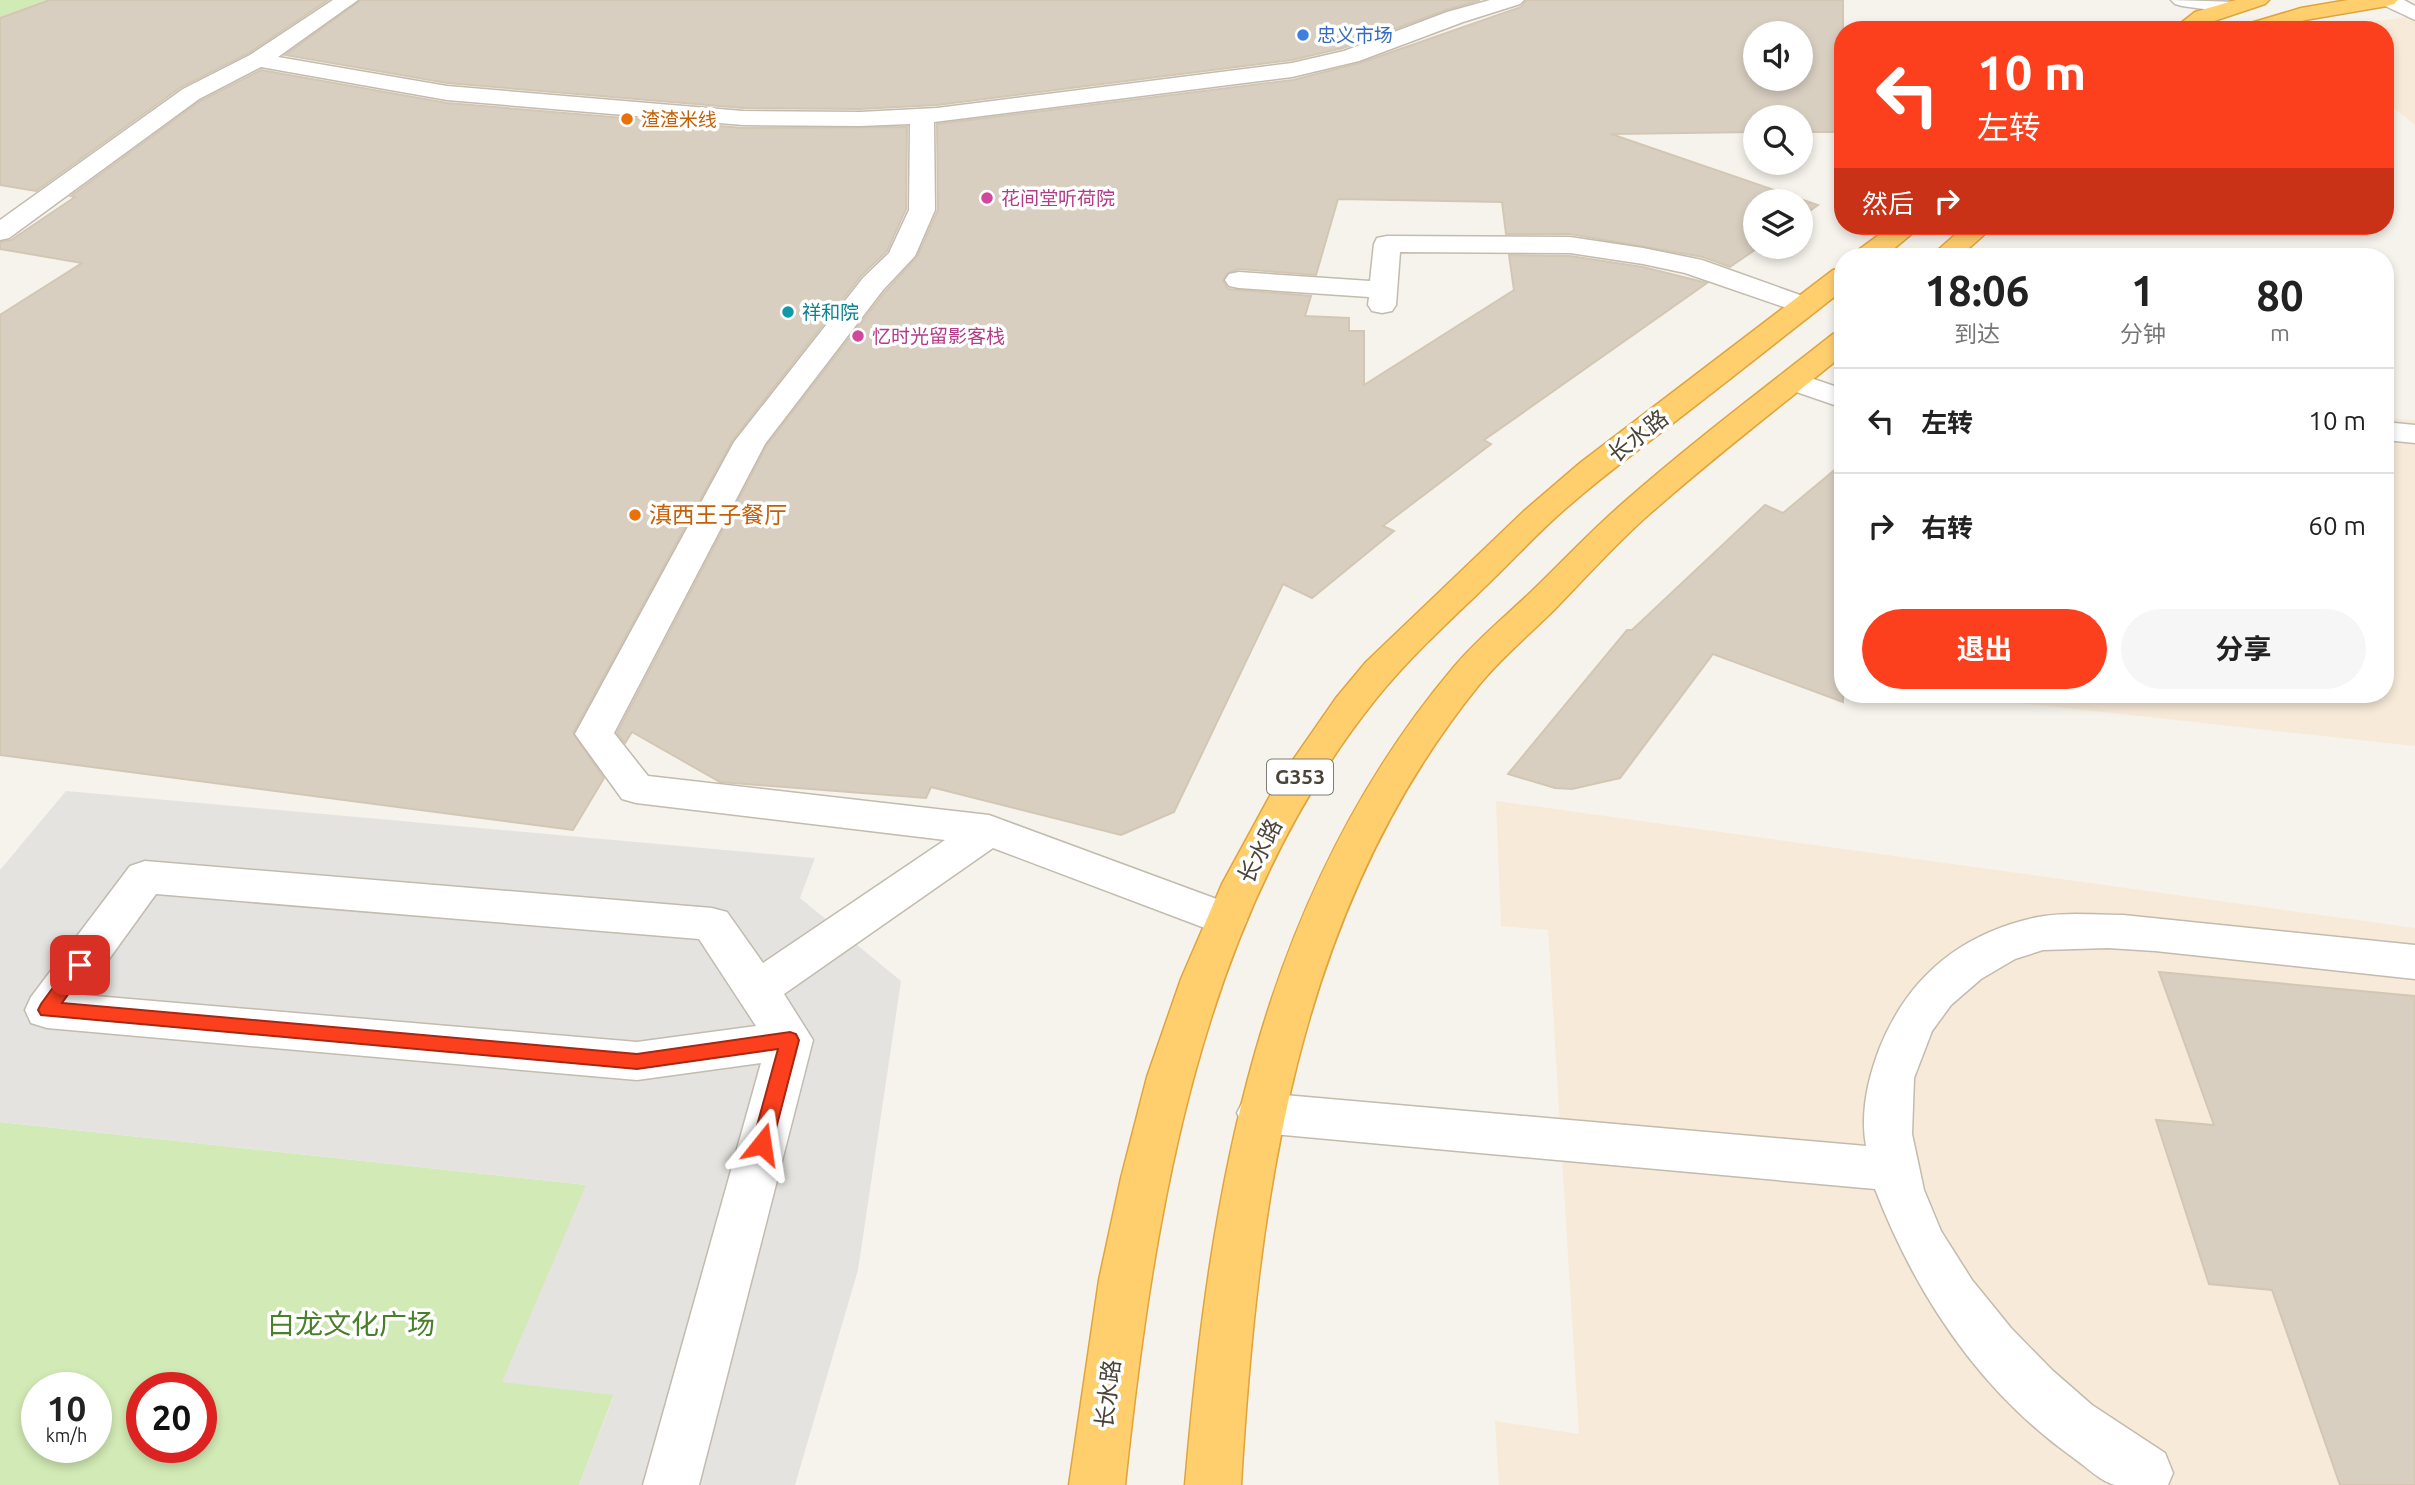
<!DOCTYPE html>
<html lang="zh">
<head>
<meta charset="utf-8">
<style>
  :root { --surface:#fff; --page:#f6f6f6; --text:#222; --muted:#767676; --line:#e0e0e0; --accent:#fc3f1d }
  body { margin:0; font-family:Ubuntu,"Noto Sans SC",sans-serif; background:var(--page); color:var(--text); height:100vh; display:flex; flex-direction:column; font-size:26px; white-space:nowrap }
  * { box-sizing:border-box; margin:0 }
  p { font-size:23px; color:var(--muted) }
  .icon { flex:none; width:38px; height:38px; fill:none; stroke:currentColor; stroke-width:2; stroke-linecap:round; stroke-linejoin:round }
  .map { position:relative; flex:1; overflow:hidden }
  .details { position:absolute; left:1834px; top:248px; width:560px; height:455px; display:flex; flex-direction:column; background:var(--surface); border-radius:28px; box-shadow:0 4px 10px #0003 }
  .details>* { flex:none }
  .guide { position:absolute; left:1834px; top:21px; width:560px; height:214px; border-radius:28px; box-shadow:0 4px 10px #0003; background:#fc3f1d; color:#fff; overflow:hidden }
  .fabs { position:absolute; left:1743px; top:21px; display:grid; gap:14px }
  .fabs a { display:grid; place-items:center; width:70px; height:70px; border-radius:50%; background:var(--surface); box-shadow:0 4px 10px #0003; font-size:35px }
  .speed { position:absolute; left:21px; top:1372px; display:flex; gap:14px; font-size:35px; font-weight:700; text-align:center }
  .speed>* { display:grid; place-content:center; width:91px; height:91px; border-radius:50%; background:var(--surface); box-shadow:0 4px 10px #0003; line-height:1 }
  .speed small { font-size:18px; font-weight:400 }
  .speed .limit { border:10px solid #d22; background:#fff; color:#111 }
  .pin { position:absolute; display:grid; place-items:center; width:60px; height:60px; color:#fff; margin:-30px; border-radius:14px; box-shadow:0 4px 10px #0006 }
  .me { position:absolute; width:77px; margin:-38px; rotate:15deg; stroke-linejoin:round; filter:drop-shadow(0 0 5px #0008) }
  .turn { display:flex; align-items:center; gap:24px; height:147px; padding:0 28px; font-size:32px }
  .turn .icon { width:91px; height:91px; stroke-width:2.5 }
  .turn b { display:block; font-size:49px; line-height:60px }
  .then { display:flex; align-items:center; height:66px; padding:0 28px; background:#0003; gap:14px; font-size:26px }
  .eta { display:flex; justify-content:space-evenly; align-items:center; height:119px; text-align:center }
  .eta b { font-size:42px; font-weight:700; line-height:49px }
  .primary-button { display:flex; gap:14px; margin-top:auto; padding:14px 28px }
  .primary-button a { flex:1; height:80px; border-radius:42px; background:var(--accent); color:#fff; font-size:28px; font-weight:700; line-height:80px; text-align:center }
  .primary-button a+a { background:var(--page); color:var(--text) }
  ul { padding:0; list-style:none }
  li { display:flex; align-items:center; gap:21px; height:105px; padding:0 28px; border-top:2px solid var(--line) }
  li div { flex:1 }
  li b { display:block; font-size:26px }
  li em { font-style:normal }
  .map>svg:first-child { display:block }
  .commercial { fill:#f7ead8 }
  .green { fill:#d2eab5; fill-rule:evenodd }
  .parking { fill:#e5e3e0 }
  .building { fill:#d8cfc1; stroke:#d3c7b4; stroke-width:2; fill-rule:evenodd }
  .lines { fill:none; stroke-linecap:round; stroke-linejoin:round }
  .minor-casing { stroke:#c2bbae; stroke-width:3 }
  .highway-casing { stroke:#e0a43c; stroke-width:3 }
  .minor { fill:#fff; fill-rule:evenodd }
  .highway { fill:#ffcf6e; fill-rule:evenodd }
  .route { fill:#fc3f1d; stroke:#a42913; stroke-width:2 }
  .shop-dot { fill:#3f7fe0; stroke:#fff; stroke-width:2.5 }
  .food-dot { fill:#e8710a; stroke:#fff; stroke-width:2.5 }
  .hotel-dot { fill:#d1479c; stroke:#fff; stroke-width:2.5 }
  .culture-dot { fill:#0f9aa8; stroke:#fff; stroke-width:2.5 }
  .labels { text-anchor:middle; stroke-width:7; stroke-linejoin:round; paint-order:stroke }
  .far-shop-label { font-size:19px; fill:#366cbe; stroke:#fff; text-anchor:start }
  .far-food-label { font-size:19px; fill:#c56008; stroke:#fff; text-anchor:start }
  .far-hotel-label { font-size:19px; fill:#b23c85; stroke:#fff; text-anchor:start }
  .far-culture-label { font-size:19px; fill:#0d838f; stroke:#fff; text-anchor:start }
  .shield { fill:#fff; stroke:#817c74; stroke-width:2 }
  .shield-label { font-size:21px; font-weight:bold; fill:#4b4439 }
  .street-label { font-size:23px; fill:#4b4439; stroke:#fff }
  .food-label { font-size:23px; fill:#c56008; stroke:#fff; text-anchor:start }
  .near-park-label { font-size:28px; fill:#4a7f2a; stroke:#fff }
</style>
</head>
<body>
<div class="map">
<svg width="2415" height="1485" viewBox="0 0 2415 1485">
  <rect width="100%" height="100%" fill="#f6f3ec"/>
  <path class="commercial" d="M2415 16V125L2385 101V30H2347L2362 23Z
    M2385 418 2415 420V746L1983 699 1982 695H2385Z
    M1496 801 2415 928V1485H1499L1495 1421 1579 1434 1548 930 1501 926Z"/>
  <path class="green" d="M0 0H90L0 33Z
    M0 1122 587 1185 503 1381 614 1394 579 1485H0ZM37 1388H96V1447H37ZM142 1388H201V1447H142Z"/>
  <path class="parking" d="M66 791 815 858 800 898 901 981 858 1270 795 1485H579L614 1395 502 1382 586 1185 0 1122V870Z"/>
  <path class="building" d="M50 0H328L249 53 181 87 36 191 0 185V18Z
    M361 0H1480L1446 10 1343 48 1292 60 937 105 860 109 743 108 447 83 285 55Z
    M1527 0H1843V132H1801V117H1755V132L1611 134 1818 205 1801 217V201H1755V247H1759L1730 267 1703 257 1570 234H1506L1502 202 1338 199 1316 275 1239 269 1227 273 1223 281 1228 289 1311 296 1305 316 1349 318V331H1364V385L1514 290 1509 255 1570 256 1643 267 1707 283 1484 440 1491 444 1383 526 1394 531 1312 598 1283 584 1174 812 1121 835 931 787 926 798 720 782 632 732 625 743 617 733 767 445 885 292 917 257 938 210 937 124 1293 80 1360 63 1521 7ZM1755 33H1801V79H1755Z
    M261 70 447 103 743 128 907 127 906 209 887 251 861 276 732 441 573 733 604 778 573 830 0 755V315L82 263 0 249V242L11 240 75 197 71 196 200 101Z
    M1843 463V702L1713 654 1620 778 1572 789 1555 788 1508 774 1627 630H1632L1765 505 1783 513Z
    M2159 972 2415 996V1485H2340L2272 1290 2209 1284 2156 1120 2214 1125Z"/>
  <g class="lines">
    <defs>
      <path id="minor" d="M333 0H358L278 57 447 86 743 111 860 112 937 108 1292 63 1344 51 1447 12 1490 0H1524L1520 4 1463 22 1359 61 1292 77 934 122 935 210 915 256 883 290 765 444 614 733 648 776 989 815 1241 908 1247 920 1241 932 1226 936 993 848 784 994 813 1040 699 1485H643L761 1063 637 1080 47 1028 31 1023 25 1010 31 997 130 866 145 861 712 908 727 912 763 963 945 840 636 803 622 799 575 734 734 442 863 278 889 253 909 210 910 124 860 126 743 125 447 100 261 67 199 99 9 238 0 240V220L183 89 250 55ZM156 894 699 939 756 1026 637 1042 83 995Z
        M2171 0 2240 2 2243 7 2240 12 2232 13 2182 6 2175 4Z
        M2377 0H2404L2415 6V20L2381 4Z
        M1387 236 1570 237 1643 248 1702 260 1814 300 1818 306 1814 312 1804 314 1685 273 1643 264 1570 253 1400 252 1396 305 1392 311 1382 313 1372 311 1368 305 1369 297 1239 288 1229 286 1225 280 1229 274 1239 272 1370 281 1374 244 1377 238Z
        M1793 372 1843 389V408L1782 387 1778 381 1782 375Z
        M2385 422 2415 425V443L2385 440Z
        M2123 915 2415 945V979L2155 951 2108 948 2043 950 2015 959 1981 979 1951 1005 1932 1031 1914 1078 1912 1134 1924 1190 1941 1231 1972 1280 2011 1328 2052 1370 2092 1405 2165 1453 2173 1473 2168 1485C2152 1485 2130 1485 2115 1485 2102 1482 2086 1467 2075 1459 1980 1392 1916 1295 1875 1189L1261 1133 1244 1127 1237 1113 1244 1099 1261 1093 1866 1146C1860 1113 1868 1078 1880 1047 1909 976 1962 933 2038 917 2065 912 2096 915 2123 915Z"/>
      <path id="highway" d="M2236 0H2269L2265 4 2211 22 2198 30H2172L2195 12Z
        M2348 0H2398L2394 4 2387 6 2305 20 2275 30H2241L2244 25 2301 8Z
        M1891 226H1921L1884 257H1854L1857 251Z
        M1965 226H1994L1959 257H1930Z
        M1843 268V290C1783 337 1724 384 1664 430 1633 454 1602 477 1572 503 1542 528 1516 557 1488 584 1449 621 1409 658 1375 700 1199 920 1154 1213 1125 1485H1069L1099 1280 1121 1178 1147 1077 1181 979 1222 884 1277 783 1336 698 1366 662 1524 511 1580 463 1833 270Z
        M1843 331V355C1777 409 1709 461 1645 518 1614 546 1585 578 1555 609 1530 634 1502 657 1479 685 1294 913 1258 1202 1241 1485H1185C1210 1191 1257 901 1453 668 1476 640 1506 616 1532 591 1562 562 1591 531 1622 504 1690 444 1762 390 1833 334Z"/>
    </defs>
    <use href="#minor" class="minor-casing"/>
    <use href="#highway" class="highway-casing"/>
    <use href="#minor" class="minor"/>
    <use href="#highway" class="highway"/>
  </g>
  <path class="route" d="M80 958 86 960 89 965 62 1003 637 1054 790 1032 796 1034 799 1040 772 1144 769 1151 762 1153 755 1151 752 1144 778 1049 637 1069 41 1015 38 1010 41 1004 73 960Z"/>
  <circle class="shop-dot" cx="1303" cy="35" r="7"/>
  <g class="food-dot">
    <circle cx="627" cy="119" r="7"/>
    <circle cx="635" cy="515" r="7"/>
  </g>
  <g class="hotel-dot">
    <circle cx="987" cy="198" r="7"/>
    <circle cx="858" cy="336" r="7"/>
  </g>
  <circle class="culture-dot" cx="788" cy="312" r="7"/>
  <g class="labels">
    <g class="far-shop-label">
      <text x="1317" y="42">忠义市场</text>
    </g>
    <g class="far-food-label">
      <text x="641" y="126">渣渣米线</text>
    </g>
    <g class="far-hotel-label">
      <text x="1001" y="205">花间堂听荷院</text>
      <text x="872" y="343">忆时光留影客栈</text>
    </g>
    <g class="far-culture-label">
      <text x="802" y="319">祥和院</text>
    </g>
    <rect class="shield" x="1267" y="759.5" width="66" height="35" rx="5"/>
    <g class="shield-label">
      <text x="1300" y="784">G353</text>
    </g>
    <g class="street-label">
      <text transform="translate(1638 436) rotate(-38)" y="8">长水路</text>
      <text transform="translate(1260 851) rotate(-63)" y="8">长水路</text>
      <text transform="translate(1108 1394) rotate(-83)" y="8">长水路</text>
    </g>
    <g class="food-label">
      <text x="649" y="523">滇西王子餐厅</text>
    </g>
    <g class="near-park-label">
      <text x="351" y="1334">白龙文化广场</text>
    </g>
  </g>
</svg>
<div class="fabs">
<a><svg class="icon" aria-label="sound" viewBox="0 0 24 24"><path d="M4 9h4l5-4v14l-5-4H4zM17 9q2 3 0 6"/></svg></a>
<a><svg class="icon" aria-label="search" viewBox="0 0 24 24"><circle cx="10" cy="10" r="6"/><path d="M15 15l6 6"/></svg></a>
<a><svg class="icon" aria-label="layers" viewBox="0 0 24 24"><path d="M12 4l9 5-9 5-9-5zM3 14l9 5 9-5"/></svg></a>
</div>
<div class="speed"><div>10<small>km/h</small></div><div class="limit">20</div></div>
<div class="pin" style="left:80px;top:965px;background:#d93025"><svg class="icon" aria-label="arrive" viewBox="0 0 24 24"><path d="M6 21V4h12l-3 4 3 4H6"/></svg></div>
<svg class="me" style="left:762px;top:1144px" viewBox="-20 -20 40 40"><path d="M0-17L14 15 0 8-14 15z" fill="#fc3f1d" stroke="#fff" stroke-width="4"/></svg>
<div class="guide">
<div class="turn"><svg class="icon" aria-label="left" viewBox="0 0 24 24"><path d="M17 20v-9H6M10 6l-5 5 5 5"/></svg><div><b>10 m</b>左转</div></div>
<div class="then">然后<svg class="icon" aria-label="right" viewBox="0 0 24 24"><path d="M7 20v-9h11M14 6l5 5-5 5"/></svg></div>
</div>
<section class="details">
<div class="eta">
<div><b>18:06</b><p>到达</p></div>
<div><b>1</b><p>分钟</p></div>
<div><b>80</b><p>m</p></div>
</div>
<ul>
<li><svg class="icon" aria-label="left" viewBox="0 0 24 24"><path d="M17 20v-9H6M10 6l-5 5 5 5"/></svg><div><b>左转</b></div><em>10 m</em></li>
<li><svg class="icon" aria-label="right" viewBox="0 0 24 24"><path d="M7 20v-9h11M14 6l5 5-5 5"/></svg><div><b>右转</b></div><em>60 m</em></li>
</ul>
<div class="primary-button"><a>退出</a><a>分享</a></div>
</section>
</div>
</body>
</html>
